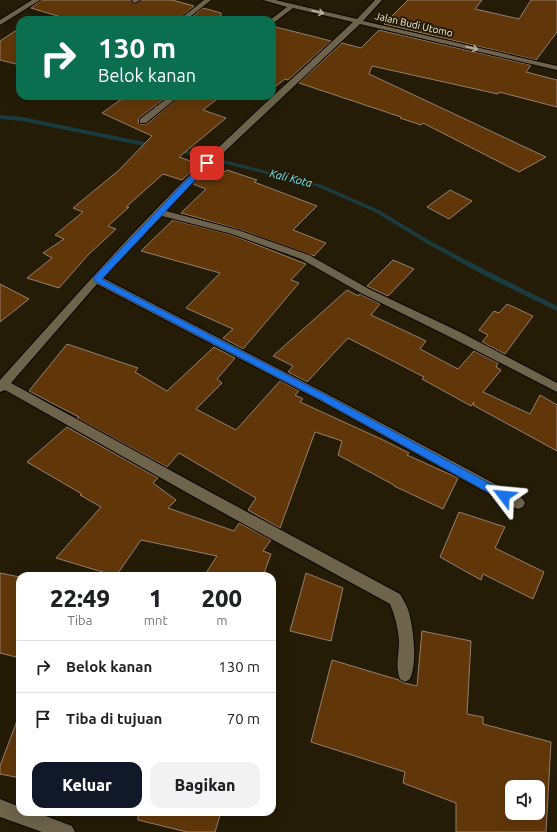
<!DOCTYPE html>
<html lang="id">
<head>
<meta charset="utf-8">
<style>
  :root { --surface:#fff; --page:#f2f2f2; --text:#202124; --muted:#757577; --line:#e0e0e0; --accent:#111827 }
  body { margin:0; font-family:Ubuntu,sans-serif; background:var(--page); color:var(--text); height:100vh; display:flex; flex-direction:column; font-size:15px; white-space:nowrap }
  * { box-sizing:border-box; margin:0 }
  p { font-size:13px; color:var(--muted) }
  .icon { flex:none; width:22px; height:22px; fill:none; stroke:currentColor; stroke-width:2; stroke-linecap:round; stroke-linejoin:round }
  .map { position:relative; flex:1; overflow:hidden }
  .panel { position:absolute; left:16px; top:572px; width:260px; height:244px; display:flex; flex-direction:column; background:var(--surface); border-radius:12px; box-shadow:0 4px 16px #0002 }
  .panel>* { flex:none }
  .guide { position:absolute; left:16px; top:16px; width:260px; height:84px; border-radius:12px; box-shadow:0 4px 16px #0002; background:#0b6e4f; color:#fff; overflow:hidden }
  .tools { position:absolute; left:505px; top:780px; display:grid; gap:8px }
  .tools a { display:grid; place-items:center; width:40px; height:40px; border-radius:8px; background:var(--surface); box-shadow:0 4px 16px #0002; font-size:20px }
  .pin { position:absolute; display:grid; place-items:center; width:34px; height:34px; color:#fff; margin:-17px; border-radius:8px; box-shadow:0 2px 6px #0006 }
  .me { position:absolute; width:44px; margin:-22px; rotate:299deg; stroke-linejoin:round; filter:drop-shadow(0 0 3px #0008) }
  .turn { display:flex; align-items:center; gap:14px; height:84px; padding:0 16px; font-size:18px }
  .turn .icon { width:52px; height:52px; stroke-width:2.5 }
  .turn b { display:block; font-size:28px; line-height:34px }
  .eta { display:flex; justify-content:space-evenly; align-items:center; height:68px; text-align:center }
  .eta b { font-size:24px; font-weight:800; line-height:28px }
  .primary-button { display:flex; gap:8px; margin-top:auto; padding:8px 16px }
  .primary-button a { flex:1; height:46px; border-radius:12px; background:var(--accent); color:#fff; font-size:16px; font-weight:800; line-height:46px; text-align:center }
  .primary-button a+a { background:var(--page); color:var(--text) }
  ul { padding:0; list-style:none }
  li { display:flex; align-items:center; gap:12px; height:52px; padding:0 16px; border-top:1px solid var(--line) }
  li div { flex:1 }
  li b { display:block; font-size:15px }
  li em { font-style:normal }
  .map>svg:first-child { display:block }
  .lines { fill:none; stroke-linecap:round; stroke-linejoin:round }
  .stream { fill:#1a3c41; fill-rule:evenodd }
  .building { fill:#61370a; stroke:#957f6d; fill-rule:evenodd }
  .minor-casing { stroke:#0d0600; stroke-width:2 }
  .minor { fill:#6e644c; fill-rule:evenodd }
  .oneway { stroke:#b9b2a0 }
  .route { fill:#1a73e8; stroke:#114b97 }
  .labels { text-anchor:middle; stroke-width:4; stroke-linejoin:round; paint-order:stroke }
  .far-street-label { font-size:10px; fill:#f7f1e4; stroke:#241c06 }
  .far-water-label { font-size:11px; font-style:italic; fill:#75e6f7; stroke:#241c06 }
</style>
</head>
<body>
<div class="map">
<svg width="557" height="832" viewBox="0 0 557 832">
  <rect width="100%" height="100%" fill="#241c06"/>
  <g class="lines">
    <path class="stream" d="M0 115 22 117 154 144 157 146 154 148 22 121 0 119Z
      M176 148 322 185 379 210 430 241 491 273 557 306V311L487 277 426 243 375 212 318 187 174 151 173 150Z"/>
  </g>
  <path class="building" d="M41 0H131L134 4 141 0H172L194 6 178 20H71L31 8Z
    M408 0H482L475 9 519 19 531 0H557V32L536 60 384 24Z
    M203 8 221 13V20H188Z
    M272 26 331 41 288 80 285 79 272 89Z
    M20 28V65L0 60V41Z
    M379 30 531 65 526 72 557 80V107L499 92 498 94 372 66 369 74 546 157 519 172 423 123 421 125 400 118 401 117 299 83 342 43 361 48Z
    M126 96H168L139 118 138 123 140 124H147L180 96H221L203 110 226 118 179 157 199 164 182 180 163 174 126 207H129L108 226 116 229 88 255 59 288 27 278 52 258 43 253 64 239 55 235 83 212 73 208 118 171 152 136 102 113Z
    M210 168 224 172 227 170 257 180 254 182 317 206 293 230 326 243 314 256 238 229 181 213 206 189 193 184Z
    M450 190 472 201 449 219 427 207Z
    M173 220 232 235 306 264 291 280 299 283 243 349 223 338 233 329 186 308 220 273 141 251Z
    M393 260 414 269 388 296 367 286Z
    M0 284 29 299 0 322Z
    M347 290 358 296 360 294 380 304 371 315 426 341 420 349 458 369 474 351 498 363 496 367 501 370 483 392 530 414 540 395 557 405V451L473 405 474 402 471 406 422 379 424 377 348 338 307 382 288 372 293 366 273 356Z
    M507 304 533 316 505 354 482 342 488 335 479 330 494 311 499 313Z
    M67 344 138 368 135 372 167 391 214 347 235 358 217 379 222 383 196 409 236 430 280 381 299 391 295 395 303 399 300 402 381 439 409 453 407 455 458 478 443 509 394 486V485L338 455 342 441 315 432 280 528 248 510 256 498 179 453 167 467 77 418 79 417 29 391Z
    M67 427 158 478 153 483 176 500 168 508 234 531 239 523 271 540 263 551 271 554 263 576H204L217 556 141 540 116 576 56 558 101 507 80 495 82 494 27 462Z
    M459 512 505 527 495 548 544 572 533 599 483 574 481 580 440 557Z
    M0 573 20 577V658L0 653Z
    M306 573 343 588 331 641 290 631Z
    M422 631 471 641 467 714 483 717V724L551 742 546 832H456V803L403 783 405 772 311 742 332 660 399 680 404 683 417 686ZM512 787H538V813H512Z
    M18 718H20V778L0 774V766Z
    M138 812H221L215 832H187L138 820Z"/>
  <g class="lines">
    <defs>
      <path id="minor" d="M32 0H40L0 25V20Z
        M132 0H140L135 3 133 2Z
        M204 0H211L186 20H179Z
        M263 0H275L357 19 375 0H382L363 21 557 66V70L360 24 202 173 166 211 238 230 309 255 369 289 460 332 557 383V392L452 338 361 293 301 259 232 234 162 216 103 278 329 395 523 499 525 503 523 507 518 509 513 507 321 401 97 284 11 383 210 492 400 594C404 601 409 609 410 617 414 633 417 665 410 679L405 682 400 679C395 668 399 653 399 641 398 628 395 616 390 604L200 500 5 390 0 392V380C64 309 128 236 196 169 247 119 301 71 353 22L293 8 272 24V20H270L287 7Z
        M170 96H179L146 123H140V119Z
        M0 799 20 807V812H35L72 826 75 832H42L0 817Z"/>
    </defs>
    <use href="#minor" class="minor-casing"/>
    <use href="#minor" class="minor"/>
  </g>
  <defs><path id="oneway-shaft" d="M-6 0H5M1.5-3L5.5 0L1.5 3" fill="none" stroke-width="1.6" stroke-linecap="round" stroke-linejoin="round"/></defs>
  <g class="oneway">
    <use href="#oneway-shaft" transform="translate(318 12) rotate(13)"/>
    <use href="#oneway-shaft" transform="translate(472 48) rotate(13)"/>
  </g>
  <path class="route" d="M205 161 211 163 102 279 328 396 507 493 509 496 507 499 504 500 500 499 321 400 94 281V277Z"/>
  <g class="labels">
    <g class="far-street-label">
      <text transform="translate(414 24) rotate(13)" y="4">Jalan Budi Utomo</text>
    </g>
    <g class="far-water-label">
      <text transform="translate(291 178) rotate(14)" y="4">Kali Kota</text>
    </g>
  </g>
</svg>
<div class="tools">
<a><svg class="icon" aria-label="sound" viewBox="0 0 24 24"><path d="M4 9h4l5-4v14l-5-4H4zM17 9q2 3 0 6"/></svg></a>
</div>
<div class="pin" style="left:207px;top:163px;background:#d93025"><svg class="icon" aria-label="arrive" viewBox="0 0 24 24"><path d="M6 21V4h12l-3 4 3 4H6"/></svg></div>
<svg class="me" style="left:504px;top:496px" viewBox="-20 -20 40 40"><path d="M0-17L14 15 0 8-14 15z" fill="#1a73e8" stroke="#fff" stroke-width="4"/></svg>
<div class="guide">
<div class="turn"><svg class="icon" aria-label="right" viewBox="0 0 24 24"><path d="M7 20v-9h11M14 6l5 5-5 5"/></svg><div><b>130 m</b>Belok kanan</div></div>
</div>
<section class="panel">
<div class="eta">
<div><b>22:49</b><p>Tiba</p></div>
<div><b>1</b><p>mnt</p></div>
<div><b>200</b><p>m</p></div>
</div>
<ul>
<li><svg class="icon" aria-label="right" viewBox="0 0 24 24"><path d="M7 20v-9h11M14 6l5 5-5 5"/></svg><div><b>Belok kanan</b></div><em>130 m</em></li>
<li><svg class="icon" aria-label="arrive" viewBox="0 0 24 24"><path d="M6 21V4h12l-3 4 3 4H6"/></svg><div><b>Tiba di tujuan</b></div><em>70 m</em></li>
</ul>
<div class="primary-button"><a>Keluar</a><a>Bagikan</a></div>
</section>
</div>
</body>
</html>
